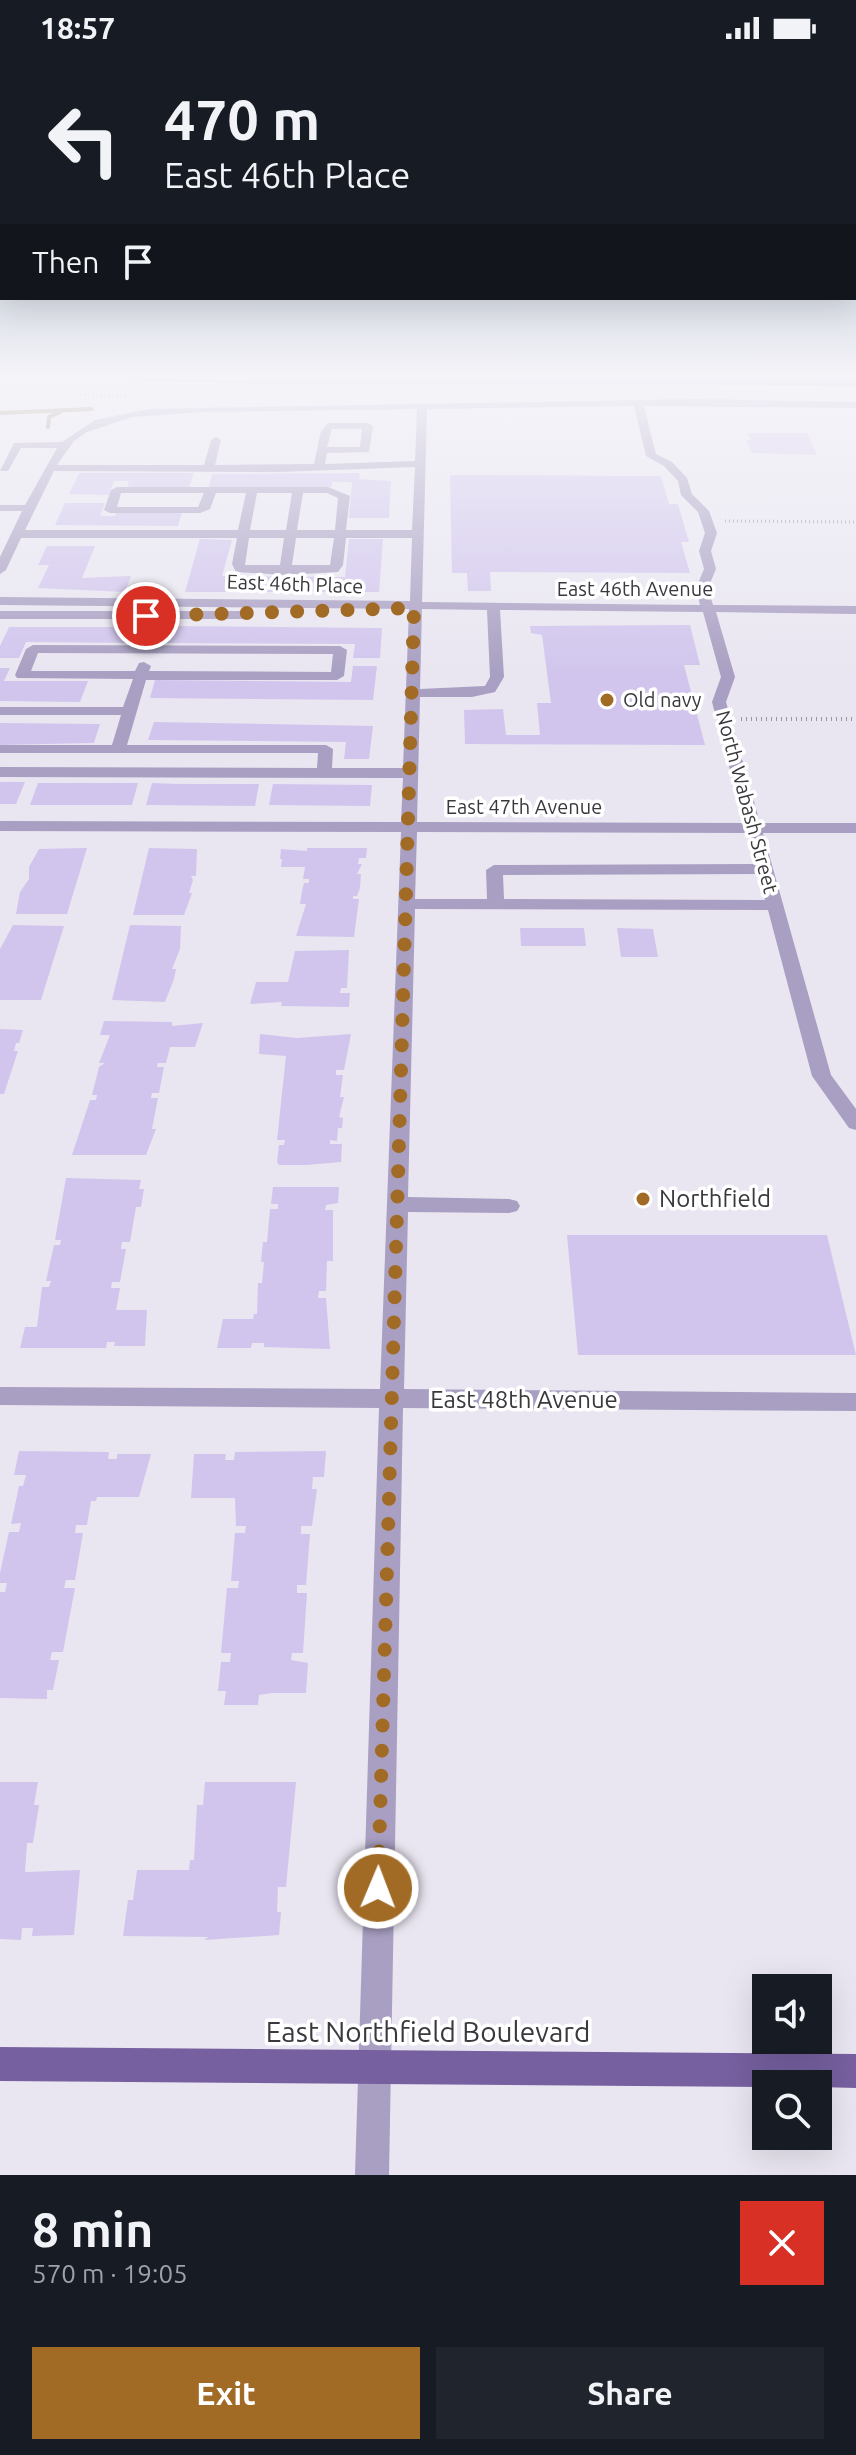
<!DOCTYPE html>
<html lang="en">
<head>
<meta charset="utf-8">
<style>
  :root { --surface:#171b24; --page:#20242c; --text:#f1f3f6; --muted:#9ea1a6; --accent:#a16b25 }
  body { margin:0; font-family:Ubuntu,sans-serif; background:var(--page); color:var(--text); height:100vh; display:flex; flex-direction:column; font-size:30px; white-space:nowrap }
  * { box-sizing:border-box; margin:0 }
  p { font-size:26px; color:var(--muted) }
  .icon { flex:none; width:44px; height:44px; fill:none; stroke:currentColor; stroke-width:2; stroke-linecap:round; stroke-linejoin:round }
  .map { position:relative; height:2119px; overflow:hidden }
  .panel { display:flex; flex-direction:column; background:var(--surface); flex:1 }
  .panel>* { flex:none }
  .banner { position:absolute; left:0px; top:0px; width:856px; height:244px; box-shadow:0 8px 32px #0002; background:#171b24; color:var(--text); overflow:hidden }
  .tools { position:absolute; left:752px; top:1918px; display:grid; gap:16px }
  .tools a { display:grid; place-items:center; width:80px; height:80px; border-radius:0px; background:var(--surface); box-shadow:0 8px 32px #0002; font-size:40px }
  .pin { position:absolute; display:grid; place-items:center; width:68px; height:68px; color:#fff; margin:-34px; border:4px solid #fff; border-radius:50%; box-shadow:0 2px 8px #0007 }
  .me { position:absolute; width:88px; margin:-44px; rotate:1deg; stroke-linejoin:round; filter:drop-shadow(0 0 6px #0008) }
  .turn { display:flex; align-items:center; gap:28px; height:168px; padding:0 32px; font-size:36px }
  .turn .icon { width:104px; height:104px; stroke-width:2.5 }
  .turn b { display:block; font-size:56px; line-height:68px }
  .then { display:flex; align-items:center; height:76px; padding:0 32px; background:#0003; gap:16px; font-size:30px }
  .round { display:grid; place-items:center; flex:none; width:84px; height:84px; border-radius:0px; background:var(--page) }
  .head { display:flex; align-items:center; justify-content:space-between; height:136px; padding:0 32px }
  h1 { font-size:48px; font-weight:700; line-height:60px }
  .action { display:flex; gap:16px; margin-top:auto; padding:16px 32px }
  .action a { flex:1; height:92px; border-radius:0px; background:var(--accent); color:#fff; font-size:32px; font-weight:700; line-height:92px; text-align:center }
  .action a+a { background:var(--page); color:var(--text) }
  .status { display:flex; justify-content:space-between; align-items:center; height:56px; padding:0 40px; background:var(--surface); direction:ltr }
  .status svg { height:22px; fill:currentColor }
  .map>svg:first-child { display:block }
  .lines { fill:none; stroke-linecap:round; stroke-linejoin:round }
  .stream { stroke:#8d7864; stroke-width:4 }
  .building { fill:#d1c5ed }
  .path-far1 { stroke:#99969e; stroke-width:3; stroke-dasharray:1 3; stroke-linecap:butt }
  .path { stroke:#99969e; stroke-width:4; stroke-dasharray:1 4; stroke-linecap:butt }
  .minor { fill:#a99fc2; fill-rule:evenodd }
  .major { fill:#76609f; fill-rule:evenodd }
  .highway { fill:#644991; fill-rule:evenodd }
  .route { stroke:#a16b25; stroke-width:14; stroke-dasharray:0 25.2 }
  .poi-dot { fill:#a16b25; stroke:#fff; stroke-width:3 }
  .labels { text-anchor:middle; stroke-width:7; stroke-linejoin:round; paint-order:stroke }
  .far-street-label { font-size:20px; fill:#3a383d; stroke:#fff }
  .far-poi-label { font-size:20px; fill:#3a383d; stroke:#fff; text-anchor:start }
  .poi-label { font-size:24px; fill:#3a383d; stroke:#fff; text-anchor:start }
  .street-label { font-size:24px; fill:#3a383d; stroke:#fff }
  .near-street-label { font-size:28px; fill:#3a383d; stroke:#fff }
</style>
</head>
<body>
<div class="status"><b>18:57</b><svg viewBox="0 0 49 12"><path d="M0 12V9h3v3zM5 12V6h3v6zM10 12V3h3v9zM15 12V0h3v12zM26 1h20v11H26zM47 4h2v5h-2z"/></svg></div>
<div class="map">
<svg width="856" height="2119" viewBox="0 0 856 2119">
  <rect width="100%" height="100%" fill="#e9e6f1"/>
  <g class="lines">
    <path class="stream" d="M0 357 92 353
      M48 371 49 361 60 356"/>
  </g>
  <path class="building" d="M748 377H807L817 399 752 397 746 384H750Z
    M79 417H194L189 431H127L129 425H114L109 439 69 438Z
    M360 417 359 423 391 425 389 462H349L352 426H332V431H209L212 418Z
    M450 419 661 420 669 448H678L689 486H681L690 517 490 516 491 535H468L467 517H452Z
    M65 447H105L100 460H115L116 456H182L178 470 55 469Z
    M200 483 232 484 222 520 345 521 349 483H383L379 536H185Z
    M47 490H95L82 522 131 520 125 536 38 532 49 509H38Z
    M690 569 700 609H684L705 689 465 688 464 654 503 653 506 679H540L537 647H551L542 579 531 577 530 570Z
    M169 570 382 572 380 602H353L355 588 163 587Z
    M9 571H141L136 587 26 586 19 602H0V590Z
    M353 610H377L373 644 150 642 155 624 351 626Z
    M0 612H10L4 625H88L80 646 0 645Z
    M154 666 373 670 369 703H344L346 686 148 684Z
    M0 667 100 668 94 687 0 689Z
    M0 726H25L16 748H0Z
    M38 727H138L132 749H30Z
    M152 727 177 728H259L255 750 146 749Z
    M273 728 372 729 370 750 269 749Z
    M87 792 67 858H16L20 836 29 823V811L39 793Z
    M149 792 197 793 196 820H191L193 824 189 837H192L184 859H133Z
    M307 792H367L366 802H359L358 808H362L357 818H361L360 832 357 840H353V843H359L354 881 296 880 306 848H300L302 835 304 827H309V823H303L305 811H281L282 803H280L281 793 307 795Z
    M13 869 64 870 41 944H0V893Z
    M130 869 181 870 180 893 172 913H176L174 923 165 946 112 944Z
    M520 872H584L586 890H521Z
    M617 872 653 873 658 901H621Z
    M349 894 347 932H341L340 937H350L349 951 281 950 282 946 250 948 256 926H288L295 895Z
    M104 965 172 966V970L203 967 195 991H170L166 1007H158L157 1011H164L159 1037H152L151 1042H158L152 1073H156L146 1099H72L90 1044H96L97 1039H92L99 1011 105 1007H99L110 979H100Z
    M0 973 23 974 19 987H16L14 995H18L4 1038H0Z
    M260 978 297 982 351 978 344 1014H336V1019H343L340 1041H344L339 1061 343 1062 342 1072H338L337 1085 330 1084V1088H342L341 1106 306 1109H279L277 1106 279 1089H284L285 1084H277L286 1000 259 998Z
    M66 1122 141 1124 139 1133H144L141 1151H136L130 1186H122L121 1193H126L120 1226H112L111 1232H120L116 1254H147L145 1290H114L115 1286H107L106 1292H20L25 1271H37L42 1231H49L51 1225H46L54 1189H60L61 1184H55Z
    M273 1131H339L338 1147 326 1149 325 1154H333V1205H327L326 1235H319L318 1242H326L330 1293 264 1291V1287H252L251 1292H217L223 1263H253L254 1258H257L258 1227H262L264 1206H261L263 1186H267L270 1153H278V1148H271Z
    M567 1179H827L856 1299H578Z
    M19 1395 109 1396 108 1403H117V1398H151L139 1441H97L96 1445H91L87 1469H76L75 1477H83L75 1524H66L64 1532H75L63 1596H52L50 1604H59L53 1634H47V1643L0 1642V1536H5L7 1527H0V1517L9 1476H19L21 1467 11 1468 19 1430H23L26 1419H14Z
    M326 1395 324 1421H313L312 1433H317L312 1470H301V1478H310L306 1529H297V1537H307L303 1597H292L291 1604 308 1607 306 1637H272L259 1639 258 1649H224L226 1635H218L221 1606H230L231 1597H221L227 1532H238L239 1525H231L235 1477H245L246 1470H236L235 1442H191L194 1398H226L225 1404H234L235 1396Z
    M0 1726H38L34 1749H39L33 1787H27L25 1816 80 1814 74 1879 32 1880 33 1872H22L21 1884 0 1883Z
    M205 1726H296L286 1831H278L277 1856H281L279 1879 204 1884 208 1881 123 1880 128 1844H133L137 1814H189L190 1804H194L197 1749H203Z"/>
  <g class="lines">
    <path class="path-far1" d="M0 336 127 340
      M725 465 856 466"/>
    <path class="path" d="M741 663H856"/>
    <path class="minor" d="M696 343 856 346V352L644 350 656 398 672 406 687 422 692 438 709 455 717 477 711 495 716 513 708 532 713 549 856 550V558L716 556 735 621 726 646 760 767H856V777H763L831 1019 856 1053V1074L849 1072 812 1020 768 854 415 853 408 1141 509 1143 517 1145 520 1150 517 1155 509 1157 408 1156 404 1333 856 1337V1355L403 1352 389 2119H355L379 1352 0 1349V1331L380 1333 401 776 0 775V765L401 766 403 722 0 721V711L317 712 318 697H0V689H112L121 659H0V651H123L133 623 17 622 15 619 26 593 33 589 340 590 347 594 344 620 337 624H146L127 689H326L333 693 332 712H403L409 553 0 549V541L410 545 412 482H346L343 509 338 516 285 519 236 516 232 508 237 482H21L6 514 0 518V501L22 455H0V449H25L57 392H21L8 415H0L14 387 62 386 95 364 150 353ZM634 350 646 400 664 410 678 425 681 439 698 456 705 477 699 495 704 513 696 532 700 549 422 546 427 353ZM417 353 415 405 325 408 327 397 369 396 373 370 368 367H328L321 375 314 408 215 409 221 384 216 381 211 384 204 409H57L74 385 87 376 132 361 201 356ZM332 373H362L360 391H327ZM415 411 412 474H346L350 440 328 431H117L111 434 104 454 110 457H200L210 453 216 437H246L238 474H25L54 415 278 416ZM121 437H204L198 451H117ZM257 437H292L286 474H250ZM303 437H327L338 442 335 474H297ZM249 482H284L280 509H245ZM296 482H334L330 509H292ZM422 553 487 554 490 621 485 630 420 633ZM500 554 703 556 721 621 712 646 744 767 417 766 420 641H472L495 636 504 621ZM38 597 333 598 331 616 149 615 151 610 144 606 139 607 135 615H31ZM417 776 747 777 755 808 494 809 486 814 487 843H415ZM758 818 765 844 504 843 503 819Z
      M0 555H243L249 559 243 563H0Z"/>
    <path class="major" d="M0 1991 856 1998V2032L818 2031V2028H766V2031L0 2025Z"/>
    <path class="highway" d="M126 322H786L856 324V330C615 326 373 331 132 325Z"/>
  </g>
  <linearGradient id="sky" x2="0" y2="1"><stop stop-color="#92a7ba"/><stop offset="0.52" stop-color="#f5f4f9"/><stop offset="1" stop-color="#f5f4f9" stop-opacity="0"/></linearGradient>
  <rect width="856" height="619" fill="url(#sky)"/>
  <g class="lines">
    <path class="route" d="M146 560 414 552 378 1832"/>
  </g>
  <g class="poi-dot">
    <circle cx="607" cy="644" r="8"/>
    <circle cx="643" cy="1143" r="8"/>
  </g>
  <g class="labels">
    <g class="far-street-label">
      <text transform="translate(295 528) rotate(2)" y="7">East 46th Place</text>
      <text x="635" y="540">East 46th Avenue</text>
      <text transform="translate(747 746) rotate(75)" y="7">North Wabash Street</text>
      <text x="524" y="758">East 47th Avenue</text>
    </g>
    <g class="far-poi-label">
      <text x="623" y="651">Old navy</text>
    </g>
    <g class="poi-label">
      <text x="659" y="1151">Northfield</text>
    </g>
    <g class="street-label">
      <text x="524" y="1352">East 48th Avenue</text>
    </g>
    <g class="near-street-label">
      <text x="428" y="1986">East Northfield Boulevard</text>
    </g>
  </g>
</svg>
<div class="tools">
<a><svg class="icon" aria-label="sound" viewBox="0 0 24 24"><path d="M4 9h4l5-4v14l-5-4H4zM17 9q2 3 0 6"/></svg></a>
<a><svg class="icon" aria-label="search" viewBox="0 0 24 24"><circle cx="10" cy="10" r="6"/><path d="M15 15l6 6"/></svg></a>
</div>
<div class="pin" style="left:146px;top:560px;background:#d93025"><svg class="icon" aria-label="arrive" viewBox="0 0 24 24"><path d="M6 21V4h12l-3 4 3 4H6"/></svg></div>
<svg class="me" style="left:378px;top:1832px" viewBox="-20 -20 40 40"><circle r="17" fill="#a16b25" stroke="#fff" stroke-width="3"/><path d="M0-11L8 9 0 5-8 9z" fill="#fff"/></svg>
<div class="banner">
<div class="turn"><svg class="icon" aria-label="left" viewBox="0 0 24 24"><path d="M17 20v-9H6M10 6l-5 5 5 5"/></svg><div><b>470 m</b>East 46th Place</div></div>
<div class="then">Then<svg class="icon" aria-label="arrive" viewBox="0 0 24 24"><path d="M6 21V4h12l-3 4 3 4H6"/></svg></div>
</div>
</div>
<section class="panel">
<div class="head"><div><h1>8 min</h1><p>570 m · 19:05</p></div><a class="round" style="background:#d93025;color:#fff"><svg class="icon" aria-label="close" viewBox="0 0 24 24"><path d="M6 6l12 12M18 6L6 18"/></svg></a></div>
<div class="action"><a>Exit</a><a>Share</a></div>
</section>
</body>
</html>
